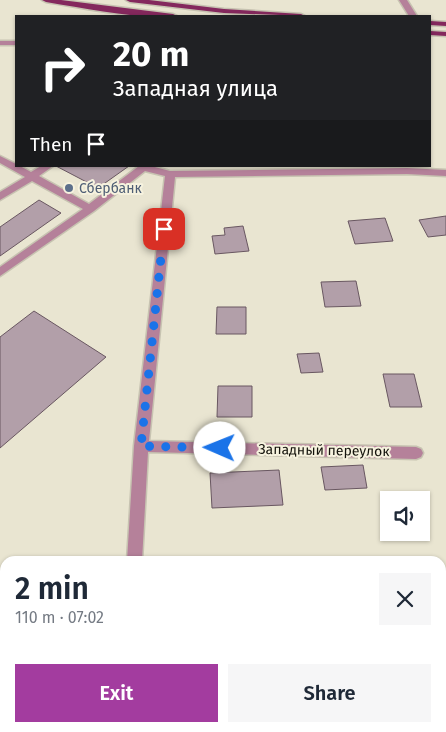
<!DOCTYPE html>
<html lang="en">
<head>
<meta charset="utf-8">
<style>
  :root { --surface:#fff; --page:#f6f6f7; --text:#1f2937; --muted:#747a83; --accent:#a33c9f }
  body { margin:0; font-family:"Fira Sans",sans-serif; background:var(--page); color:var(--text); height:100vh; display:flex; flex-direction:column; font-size:19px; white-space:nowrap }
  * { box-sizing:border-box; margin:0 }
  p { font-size:16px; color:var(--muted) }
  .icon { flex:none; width:28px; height:28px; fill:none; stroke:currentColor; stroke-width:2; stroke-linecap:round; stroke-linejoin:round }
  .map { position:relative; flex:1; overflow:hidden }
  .side { position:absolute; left:0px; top:556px; width:446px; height:176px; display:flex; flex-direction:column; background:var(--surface); border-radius:15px 15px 0 0; box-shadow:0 1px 4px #0004 }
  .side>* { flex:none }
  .banner { position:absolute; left:15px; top:15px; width:416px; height:152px; border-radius:0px; box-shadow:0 1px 4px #0004; background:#202124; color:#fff; overflow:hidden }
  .fabs { position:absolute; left:380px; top:491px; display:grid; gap:10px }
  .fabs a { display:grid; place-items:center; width:50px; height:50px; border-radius:0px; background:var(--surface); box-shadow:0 1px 4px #0004; font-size:25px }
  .pin { position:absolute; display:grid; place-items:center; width:42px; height:42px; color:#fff; margin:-21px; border-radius:10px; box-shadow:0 2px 8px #0006 }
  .me { position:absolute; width:55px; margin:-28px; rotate:271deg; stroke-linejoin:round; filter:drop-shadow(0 0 4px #0008) }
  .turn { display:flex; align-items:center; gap:18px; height:105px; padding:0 15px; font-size:22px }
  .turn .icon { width:65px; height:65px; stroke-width:2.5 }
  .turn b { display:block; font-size:35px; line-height:42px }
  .then { display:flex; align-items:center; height:48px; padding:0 15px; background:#0003; gap:10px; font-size:19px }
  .round { display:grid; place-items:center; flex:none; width:52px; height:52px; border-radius:0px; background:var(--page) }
  .head { display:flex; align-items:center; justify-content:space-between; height:85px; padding:0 15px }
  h1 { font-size:30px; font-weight:600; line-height:38px }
  .cta { display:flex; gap:10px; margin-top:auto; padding:10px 15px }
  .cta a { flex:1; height:58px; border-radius:0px; background:var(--accent); color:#fff; font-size:20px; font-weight:600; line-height:58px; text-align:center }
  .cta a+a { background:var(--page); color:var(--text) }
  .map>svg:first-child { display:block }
  .building { fill:#b29fa9; stroke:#695761 }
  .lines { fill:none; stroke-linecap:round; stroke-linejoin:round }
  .minor-casing { stroke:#c7c3b1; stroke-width:3 }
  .major-casing { stroke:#c7c3b1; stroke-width:3 }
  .minor { fill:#b5819a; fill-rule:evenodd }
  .major { fill:#84285d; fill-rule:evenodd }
  .route { stroke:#1a73e8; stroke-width:9; stroke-dasharray:0 16.2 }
  .service-dot { fill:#5c6f8a; stroke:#f6f2de; stroke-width:2 }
  .labels { text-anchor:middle; stroke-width:4; stroke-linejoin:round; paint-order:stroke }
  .service-label { font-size:14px; fill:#4e5e75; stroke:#f6f2de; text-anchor:start }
  .street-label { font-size:14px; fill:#14130c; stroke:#f6f2de }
</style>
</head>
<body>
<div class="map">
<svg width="446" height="732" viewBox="0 0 446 732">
  <rect width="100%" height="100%" fill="#e9e5d1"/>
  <path class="building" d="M56 166H129L98 188Z
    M39 200 61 213 0 256V227Z
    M446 216V235L428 237 419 220Z
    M385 218 393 241 355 244 348 221Z
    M243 226 249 251 215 254 212 236 225 235 224 228Z
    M356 281 361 306 325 307 321 282Z
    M217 307H246V334H216Z
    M34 311 106 357 0 448V337Z
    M319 353 323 372 301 373 297 354Z
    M383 374H414L422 407H390Z
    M218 386H252V417H217Z
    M363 465 367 488 325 490 321 467Z
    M279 470 283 505 212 508 210 473Z"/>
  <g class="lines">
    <defs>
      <path id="minor" d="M399 0H407L417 16H409Z
        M0 41H16V45H0Z
        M0 156 16 164V166H20L31 172 41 166H53L39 176 89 204 139 166H151L170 171 407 168 446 170V176L407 174 175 177 149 441 416 447 421 449 423 453 421 457 416 459 148 452 142 561H127L134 446 165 176 145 171 94 211 0 276V267L83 209 32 181 0 200V192L25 177 0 163Z
        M114 728H132V732H114Z"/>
      <path id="major" d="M42 0H61L173 14 177 16C134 19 89 9 46 2Z
        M126 0H149L224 9 301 14 305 16 224 13 130 2Z
        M430 21 446 22V26L430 25Z
        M430 31 446 32V36L430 35Z"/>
    </defs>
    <use href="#minor" class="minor-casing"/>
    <use href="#major" class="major-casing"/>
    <use href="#minor" class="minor"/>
    <use href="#major" class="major"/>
  </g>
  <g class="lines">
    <path class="route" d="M164 229 141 446 220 448"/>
  </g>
  <circle class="service-dot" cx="69" cy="188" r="5"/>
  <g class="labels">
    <g class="service-label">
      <text x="79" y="193">Сбербанк</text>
    </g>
    <g class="street-label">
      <text transform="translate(324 450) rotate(1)" y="5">Западный переулок</text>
    </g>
  </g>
</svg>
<div class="fabs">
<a><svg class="icon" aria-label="sound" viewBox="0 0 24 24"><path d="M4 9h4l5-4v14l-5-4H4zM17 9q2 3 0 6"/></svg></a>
</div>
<div class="pin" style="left:164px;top:229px;background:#d93025"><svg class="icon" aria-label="arrive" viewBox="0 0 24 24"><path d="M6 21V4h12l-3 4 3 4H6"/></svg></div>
<svg class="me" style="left:220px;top:448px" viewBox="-20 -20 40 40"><circle r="19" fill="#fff"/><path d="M0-13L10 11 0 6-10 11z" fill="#1a73e8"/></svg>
<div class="banner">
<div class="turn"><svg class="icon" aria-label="right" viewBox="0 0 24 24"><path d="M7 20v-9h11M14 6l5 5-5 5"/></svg><div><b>20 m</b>Западная улица</div></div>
<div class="then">Then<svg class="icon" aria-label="arrive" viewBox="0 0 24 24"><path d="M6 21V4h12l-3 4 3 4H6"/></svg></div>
</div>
<section class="side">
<div class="head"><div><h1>2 min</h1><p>110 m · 07:02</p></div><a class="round"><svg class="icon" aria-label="close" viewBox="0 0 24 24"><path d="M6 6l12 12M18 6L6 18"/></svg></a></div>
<div class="cta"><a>Exit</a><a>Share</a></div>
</section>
</div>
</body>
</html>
